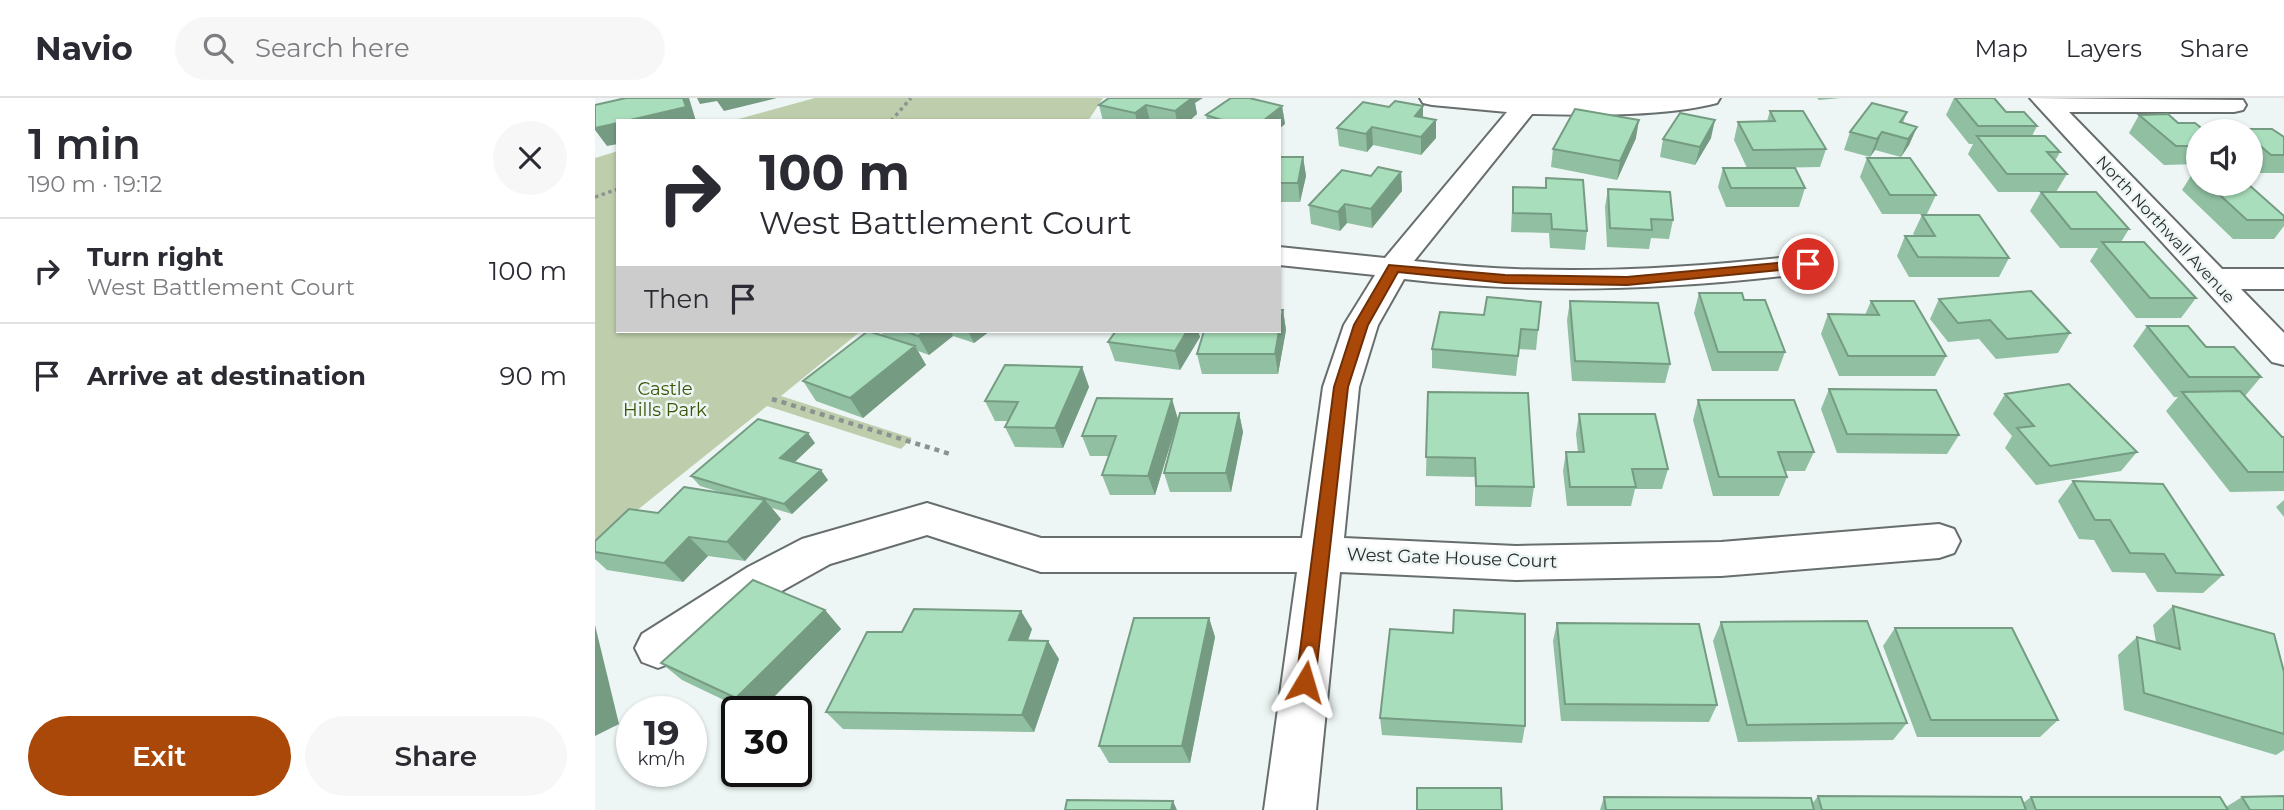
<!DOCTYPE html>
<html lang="en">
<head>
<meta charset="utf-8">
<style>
  :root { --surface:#fff; --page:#f7f7f7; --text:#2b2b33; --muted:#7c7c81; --line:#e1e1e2; --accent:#aa480a }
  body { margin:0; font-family:Montserrat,sans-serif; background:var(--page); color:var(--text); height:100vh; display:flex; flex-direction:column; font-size:26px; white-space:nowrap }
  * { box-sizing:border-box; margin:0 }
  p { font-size:23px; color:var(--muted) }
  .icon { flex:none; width:38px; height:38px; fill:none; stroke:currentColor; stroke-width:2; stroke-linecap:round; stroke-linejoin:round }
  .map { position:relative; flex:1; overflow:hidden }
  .sheet { display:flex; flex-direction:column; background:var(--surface); width:595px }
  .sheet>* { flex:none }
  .top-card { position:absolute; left:21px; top:21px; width:665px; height:214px; border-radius:0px; box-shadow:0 2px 5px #0004; background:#fff; color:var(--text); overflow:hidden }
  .controls { position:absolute; left:1591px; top:21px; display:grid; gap:14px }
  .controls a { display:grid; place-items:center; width:77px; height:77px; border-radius:50%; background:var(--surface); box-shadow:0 2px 5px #0004; font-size:35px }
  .speed { position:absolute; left:21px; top:598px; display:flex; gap:14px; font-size:35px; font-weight:700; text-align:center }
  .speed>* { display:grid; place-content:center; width:91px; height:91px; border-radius:50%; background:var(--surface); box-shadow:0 2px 5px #0004; line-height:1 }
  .speed small { font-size:18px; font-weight:400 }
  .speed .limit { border:4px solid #111; border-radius:10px; background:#fff; color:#111 }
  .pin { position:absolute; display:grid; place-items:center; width:60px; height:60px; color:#fff; margin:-30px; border:4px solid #fff; border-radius:50%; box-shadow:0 2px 7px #0007 }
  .me { position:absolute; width:77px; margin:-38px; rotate:7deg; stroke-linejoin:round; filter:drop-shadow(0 0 5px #0008) }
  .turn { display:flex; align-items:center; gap:24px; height:147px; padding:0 28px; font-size:32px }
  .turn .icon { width:91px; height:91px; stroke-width:2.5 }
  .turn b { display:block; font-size:49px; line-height:60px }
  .then { display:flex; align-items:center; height:66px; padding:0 28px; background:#0003; gap:14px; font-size:26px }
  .round { display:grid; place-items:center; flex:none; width:74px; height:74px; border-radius:37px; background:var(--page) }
  .headline { display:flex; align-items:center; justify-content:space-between; height:119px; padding:0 28px }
  h1 { font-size:42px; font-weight:600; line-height:52px }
  .primary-button { display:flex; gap:14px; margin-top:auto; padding:14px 28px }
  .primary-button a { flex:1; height:80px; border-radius:42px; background:var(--accent); color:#fff; font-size:28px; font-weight:600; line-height:80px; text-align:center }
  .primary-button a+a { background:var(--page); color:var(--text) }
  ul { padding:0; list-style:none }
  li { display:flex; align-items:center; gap:21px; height:105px; padding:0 28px; border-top:2px solid var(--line) }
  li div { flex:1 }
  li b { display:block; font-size:26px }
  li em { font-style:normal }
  header { display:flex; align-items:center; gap:42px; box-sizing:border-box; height:98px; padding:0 35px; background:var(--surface); border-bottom:2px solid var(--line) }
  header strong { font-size:33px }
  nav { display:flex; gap:38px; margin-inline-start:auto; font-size:24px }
  .search { width:490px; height:63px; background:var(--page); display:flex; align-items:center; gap:18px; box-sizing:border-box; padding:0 24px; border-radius:38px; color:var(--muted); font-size:26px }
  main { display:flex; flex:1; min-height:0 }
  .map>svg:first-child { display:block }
  .green { fill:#beceac }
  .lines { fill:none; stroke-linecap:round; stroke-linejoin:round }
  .minor-casing { stroke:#676e6d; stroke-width:4 }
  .path-far1 { stroke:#8c9291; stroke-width:3.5; stroke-dasharray:3.5 3.5; stroke-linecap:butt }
  .path { stroke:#8c9291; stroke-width:4.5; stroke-dasharray:5 5; stroke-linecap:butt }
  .minor { fill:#fff; fill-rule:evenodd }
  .wall { fill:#90bfa1 }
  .shaded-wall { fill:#769b83 }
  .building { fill:#a8debb; stroke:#769b83; stroke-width:2 }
  .route { fill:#aa480a; stroke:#6e2f06; stroke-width:2 }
  .labels { text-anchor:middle; stroke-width:5; stroke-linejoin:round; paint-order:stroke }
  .far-street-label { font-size:16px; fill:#292c2c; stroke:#edf6f4 }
  .park-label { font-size:18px; fill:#395406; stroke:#edf6f4 }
  .street-label { font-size:18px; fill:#292c2c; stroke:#edf6f4 }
</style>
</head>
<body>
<header>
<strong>Navio</strong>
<div class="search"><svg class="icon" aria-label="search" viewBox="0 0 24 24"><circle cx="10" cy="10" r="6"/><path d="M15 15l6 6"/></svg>Search here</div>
<nav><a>Map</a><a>Layers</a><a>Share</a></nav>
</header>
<main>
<section class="sheet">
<div class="headline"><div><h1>1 min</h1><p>190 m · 19:12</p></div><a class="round"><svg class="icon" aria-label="close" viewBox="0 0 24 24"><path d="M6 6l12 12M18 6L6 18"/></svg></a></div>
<ul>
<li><svg class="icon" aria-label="right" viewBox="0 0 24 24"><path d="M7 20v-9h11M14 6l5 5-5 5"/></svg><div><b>Turn right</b><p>West Battlement Court</p></div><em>100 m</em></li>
<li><svg class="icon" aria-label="arrive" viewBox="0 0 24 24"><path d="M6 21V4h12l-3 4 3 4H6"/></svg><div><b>Arrive at destination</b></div><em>90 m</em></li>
</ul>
<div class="primary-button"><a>Exit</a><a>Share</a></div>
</section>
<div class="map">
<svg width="1689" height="712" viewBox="0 0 1689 712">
  <rect width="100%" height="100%" fill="#edf6f4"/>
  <path class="green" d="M220 0H508L493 23H136Z
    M23 53V233H266L186 298 317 340 306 351 172 308 0 446V60Z"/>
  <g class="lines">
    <defs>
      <path id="minor" d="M825 0H1125L1122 5C1068 19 993 17 937 16L819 163C951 179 1082 172 1213 157L1224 159 1229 166 1224 173 1213 175C1078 192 945 197 809 181L783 227 764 289 749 440 921 448 1126 444 1344 426 1359 431 1365 443 1359 455 1344 460 1126 478 921 482 745 474 721 712H669L702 474H446L332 437 235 466 183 495 79 564 63 570 47 564 40 550 47 536 153 469 207 441 332 405 446 440H707L728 289 749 227 780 177 684 167V149L790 160 912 14 837 7 828 5Z
        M1435 0 1648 2 1651 7 1648 12 1639 14H1474L1627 171H1689V191H1646L1689 235V267L1677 264Z"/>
    </defs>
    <use href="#minor" class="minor-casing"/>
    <path class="path-far1" d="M296 23 316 0
      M0 99 23 91"/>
    <path class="path" d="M177 301 355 356"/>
    <use href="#minor" class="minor"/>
  </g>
  <path class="wall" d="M1222 0H1246L1224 2Z
    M1359 0H1399L1411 14 1442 28 1437 38 1465 54 1460 63 1472 76 1461 94H1403L1373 56 1378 46H1374L1351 17Z
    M600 5 602 16 594 23H508L504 7Z
    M687 8 690 26 684 23H612L611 17Z
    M828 8V19L841 40 826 57 778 47 772 54 744 48 742 30 794 9Z
    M1175 13 1231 51 1225 69 1172 70 1210 90 1204 109H1131L1123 89 1128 70H1152L1139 42 1143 24 1172 23Z
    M1312 14 1308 25 1322 29 1314 47 1306 59 1280 52 1275 59 1249 52 1255 34Z
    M1544 17 1583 25 1603 33V66L1569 67 1534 35Z
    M1644 31 1689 39V75H1663L1656 69V33H1643Z
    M1041 40 1022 82 956 69 958 51Z
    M1116 40 1100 67 1065 59 1068 41Z
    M684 59H708L711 78 705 104H684Z
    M1272 60 1341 97 1332 116H1287L1265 79Z
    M1599 73H1603V86H1653L1689 118V128L1679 141H1638L1587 92Z
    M806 74 807 93 777 130 752 125 745 133 716 126 714 107 776 78Z
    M951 80 992 133 990 152 955 150 954 135 916 134 918 89 950 90Z
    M1013 91 1078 122 1074 141 1056 140 1054 151 1012 149 1010 109Z
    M1446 94 1534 131 1526 144 1601 200 1586 220H1541L1495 163 1503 150H1465L1435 113Z
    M1327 117 1414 160 1404 179H1314L1302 158 1310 138H1320L1318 136Z
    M1104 195 1149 202 1190 254 1183 273H1117L1099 215Z
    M1344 201 1475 235 1463 255 1401 261 1384 241 1353 244 1335 221Z
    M975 203 1075 266 1070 285 977 283 972 222Z
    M1276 203 1351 258 1340 278H1244L1226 236 1233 216 1270 217Z
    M946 204 941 252 924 251 921 278 837 270V251L889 217Z
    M688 212 691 232 683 276H607L602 256Z
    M1552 228 1611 249 1666 279 1650 298 1687 339H1689V393L1635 394 1571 313 1583 299H1579L1538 248Z
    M285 233H395L379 245 358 238 334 257 323 253 331 267 268 320 221 303 208 283 288 237Z
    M521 233H603L605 239 585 272 520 263 513 244Z
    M487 269 494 289 468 350 420 349 410 329 413 323H400L390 303Z
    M1234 291 1364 337 1352 356 1242 355 1226 311Z
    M833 294 939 389 936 409 880 408V379L831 378Z
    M1410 296 1542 354 1526 373 1441 387 1410 350 1417 338 1398 316Z
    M1103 302 1219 354 1210 373H1190L1192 379 1184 398H1118L1098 322Z
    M644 315 648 334 636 394H575L569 375Z
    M984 316 1073 371 1067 391H1040L1036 408H972L968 373 971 354H983L981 336Z
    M583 321 560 397H515L507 377 514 358H495L487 338Z
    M220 345 200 364 233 382 197 416 177 410 186 421 150 463 113 458 88 484 12 472 0 461V443L63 415 128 395 105 388 96 378Z
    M1478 383 1628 477 1608 495 1562 494 1550 475 1517 474 1499 442 1484 441 1463 403Z
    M1689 402V419L1681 409Z
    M1578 508 1689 636V652L1681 657 1529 612 1523 557 1542 539 1561 544 1558 527Z
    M230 512 246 531 164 614H154L87 582 66 565Z
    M614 520 620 539 595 665H514L504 648Z
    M1126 524 1312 625 1298 642 1143 644 1118 543Z
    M962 525 1122 607 1114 624 966 623 958 543Z
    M1300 530 1463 622 1445 639H1322L1288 548Z
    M437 531 433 543 464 561 439 634 248 631 231 614 307 534Z
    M858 535 930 628 927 645 787 637 785 620Z
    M1223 698 1428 705 1436 699 1631 709 1647 699 1689 712H1005L1009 699 1217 706Z"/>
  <path class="shaded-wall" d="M88 0H94L101 23H31Z
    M102 0H182L129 13 122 3 105 6Z
    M597 0H608L600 5 602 16 594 23H582L580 13Z
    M551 7 555 23H542L540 15Z
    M687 8 690 26 684 31V23H668Z
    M828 8V26L820 18Z
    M841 22V40L826 57V39Z
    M1044 22 1041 40 1022 82 1025 63Z
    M1120 22 1116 40 1100 67 1105 49Z
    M23 25V46L12 48 0 32V30Z
    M777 29 778 47 772 54 771 36Z
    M1322 29 1314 47 1306 59 1313 41Z
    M1287 34 1280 52 1275 59 1282 41Z
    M708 59 711 78 705 104 703 85Z
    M806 74 807 93 777 130 776 111Z
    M750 106 752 125 745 133 743 114Z
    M688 212 691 232 683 276 680 256Z
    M330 233H356L358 238 334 257 323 238Z
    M373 233H395L379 245Z
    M592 233H603L605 239 585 272 580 253Z
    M320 248 331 267 268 320 255 300Z
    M487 269 494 289 468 350 460 330Z
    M577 301 583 321 560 397 553 378Z
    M644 315 648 334 636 394 631 375Z
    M213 335 220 345 193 370 185 360Z
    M226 372 233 382 197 416 189 406Z
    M170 402 186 421 150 463 132 444Z
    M94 439 113 458 88 484 69 465Z
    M230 512 246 531 164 614H157L141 600Z
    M426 513 437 531 426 560 414 542Z
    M614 520 620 539 595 665 587 648Z
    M0 527 24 626 0 638Z
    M453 543 464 561 439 634 427 617Z
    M578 703 582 712H576Z"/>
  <path class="building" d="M31 0H88L91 9 31 23H23V25L0 30V7Z
    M514 0H597L580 13 551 7 540 15 504 7Z
    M636 0H654L687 8 668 23H630L611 17Z
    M1360 0H1399L1411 14H1429L1442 28H1383Z
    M800 3 828 8 820 18 841 22 826 39 777 29 771 36 742 30 768 4 794 9Z
    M1277 5 1312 14 1305 24 1322 29 1313 41 1287 34 1282 41 1255 34Z
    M980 11 1044 22 1025 63 958 51Z
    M1175 13H1208L1231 51 1158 52 1143 24 1180 23Z
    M1085 15 1120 22 1105 49 1068 41Z
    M1573 16 1583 25H1600L1610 33H1603V48H1581L1544 17Z
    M1644 31H1677L1689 39V57H1676L1656 40V33H1647Z
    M1382 38H1450L1465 54H1452L1472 76H1412Z
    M684 59H708L703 85H684Z
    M1272 60H1315L1341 97H1295Z
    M783 69 806 74 776 111 750 106 743 114 714 107 747 72 776 78Z
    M1128 70H1200L1210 90H1136Z
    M951 80 988 82 992 133 957 131 956 116 918 115V89L951 90Z
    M1613 86H1653L1689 118V122H1652Z
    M1013 91 1075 94 1078 122 1056 121 1057 132 1015 130Z
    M1446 94H1501L1534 131H1476Z
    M1327 117H1384L1414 160 1323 159 1310 138H1340Z
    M1507 144H1549L1601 200H1555Z
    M1436 193 1475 235 1412 241 1395 222 1363 225 1344 201Z
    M1104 195H1147L1149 202H1170L1190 254H1123Z
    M892 199 946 204 943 232 926 231 923 258 837 251 845 214 889 217Z
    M975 203 1063 205 1075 266 980 263Z
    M1276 203H1319L1351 258H1253L1233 216 1284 217Z
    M684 212H688L684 232Z
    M1552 228H1593L1611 249H1639L1666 279H1594Z
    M273 233 320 248 255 300 208 283Z
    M310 233H330L323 238Z
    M521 233H592L580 253 513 244Z
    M609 233H684L680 256H602Z
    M410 267 487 269 460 330 410 329 423 304 390 303Z
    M1474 286 1542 354 1455 368 1422 330 1439 328 1410 296Z
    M1234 291 1341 292 1364 337 1252 336Z
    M1645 293 1687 339H1689V374H1653L1587 294Z
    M833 294 933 295 939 389 881 388 880 360 831 359Z
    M502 300 577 301 553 378 507 377 521 338H487Z
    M1103 302H1199L1219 354H1183L1192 379H1124Z
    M585 315H644L631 375H569Z
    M984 316H1060L1073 371H1037L1041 389H975L971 354H989Z
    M163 321 213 335 185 360 226 372 189 406 96 378Z
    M1478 383 1568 386 1628 477 1581 475 1569 456 1535 455 1515 422H1500Z
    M89 389 170 402 132 444 94 439 69 465 0 454V443L34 411 63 415Z
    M158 482 230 512 141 600 66 565Z
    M1578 508 1679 536 1689 574V636L1549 595 1542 539 1585 551Z
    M319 511 426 513 414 542 453 543 427 617 231 614 272 534H307Z
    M859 512 930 516V628L785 620 795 531 858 535Z
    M539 520H614L587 648H504Z
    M1272 523 1312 625 1152 627 1126 524Z
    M962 525 1104 526 1122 607 970 606Z
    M1300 530H1417L1463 622H1336Z
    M822 690H906L907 712H822Z
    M1223 698 1426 699 1431 712H1227Z
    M1689 698V712H1655L1647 699Z
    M1009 699 1216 700 1219 712H1011Z
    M1436 699H1625L1633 712H1441Z
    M472 702 578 703 576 712H470Z"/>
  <path class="route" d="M1213 162 1217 163V169L1032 187 910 185 803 174 773 227 753 289 720 584 717 590 710 593 704 590 701 584 739 289 759 227 794 167 910 177 1032 179Z"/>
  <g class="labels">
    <g class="far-street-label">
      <text transform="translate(1571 131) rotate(47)" y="6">North Northwall Avenue</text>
    </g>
    <g class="park-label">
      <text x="70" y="297">Castle<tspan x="70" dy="21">Hills Park</tspan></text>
    </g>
    <g class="street-label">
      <text transform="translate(857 460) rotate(2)" y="6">West Gate House Court</text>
    </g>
  </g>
</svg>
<div class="controls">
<a><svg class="icon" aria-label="sound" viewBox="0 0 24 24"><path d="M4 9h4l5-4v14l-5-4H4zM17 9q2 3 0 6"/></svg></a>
</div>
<div class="speed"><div>19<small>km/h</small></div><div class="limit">30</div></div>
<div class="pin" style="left:1213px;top:166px;background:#d93025"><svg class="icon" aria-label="arrive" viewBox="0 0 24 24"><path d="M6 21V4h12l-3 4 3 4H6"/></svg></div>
<svg class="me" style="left:710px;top:584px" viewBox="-20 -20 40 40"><path d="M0-17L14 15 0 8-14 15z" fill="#aa480a" stroke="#fff" stroke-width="4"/></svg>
<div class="top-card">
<div class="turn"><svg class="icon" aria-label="right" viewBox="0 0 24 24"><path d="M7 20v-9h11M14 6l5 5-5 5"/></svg><div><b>100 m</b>West Battlement Court</div></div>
<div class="then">Then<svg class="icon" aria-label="arrive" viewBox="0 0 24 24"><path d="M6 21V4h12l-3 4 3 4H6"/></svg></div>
</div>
</div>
</main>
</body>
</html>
